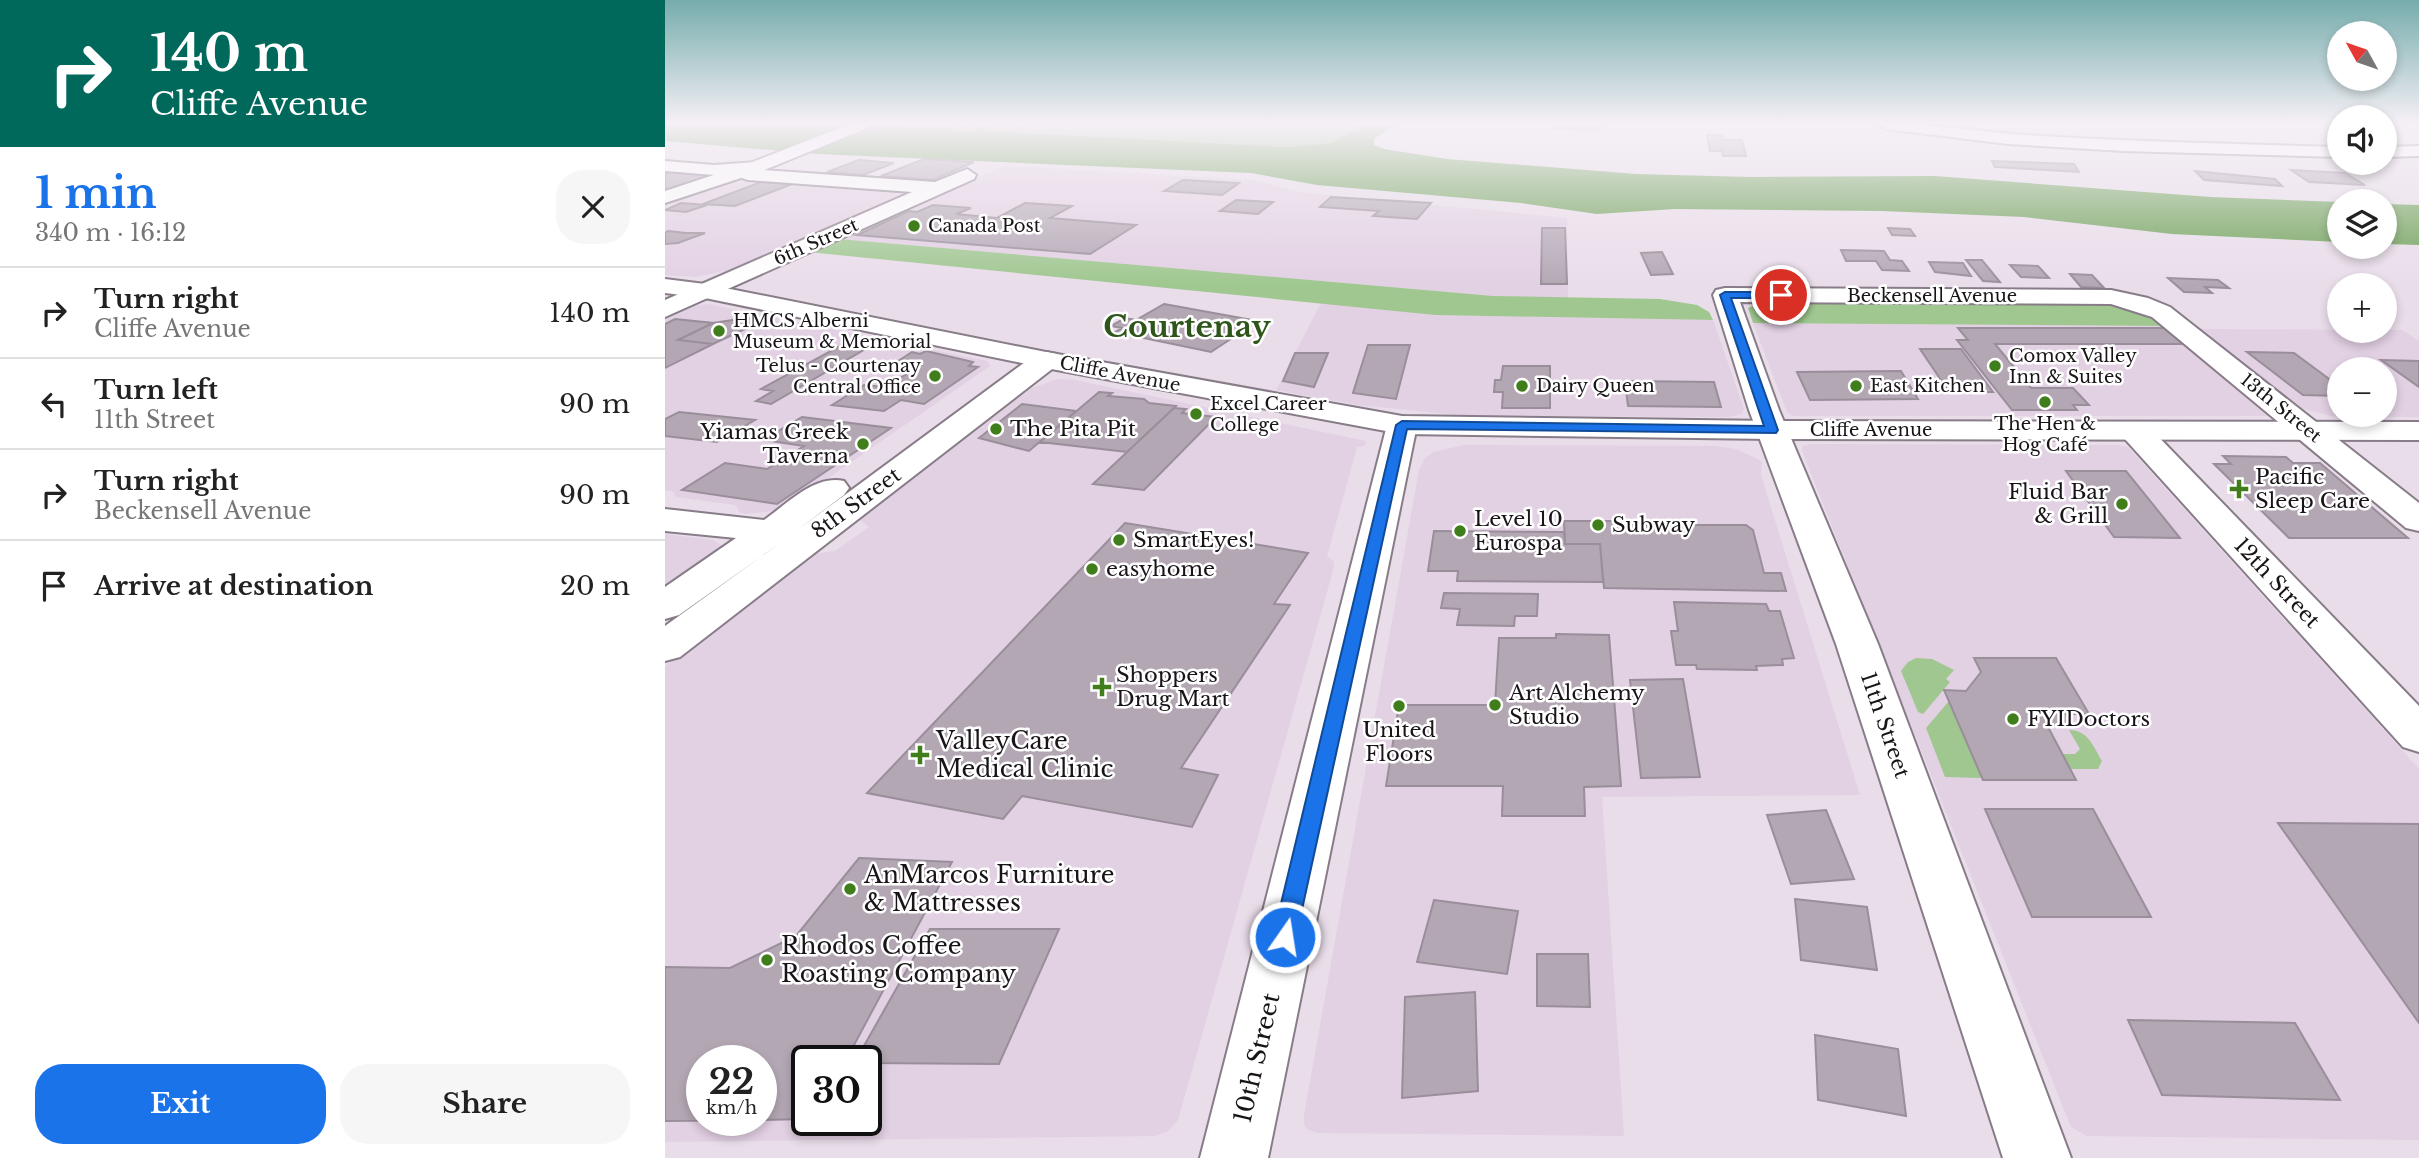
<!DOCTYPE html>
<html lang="en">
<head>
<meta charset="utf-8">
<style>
  :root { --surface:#fff; --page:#f6f6f6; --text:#222; --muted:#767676; --line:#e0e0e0; --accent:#1a73e8 }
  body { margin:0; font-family:"Libre Baskerville",serif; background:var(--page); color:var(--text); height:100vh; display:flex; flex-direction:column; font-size:26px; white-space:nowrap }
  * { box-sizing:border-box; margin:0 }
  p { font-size:23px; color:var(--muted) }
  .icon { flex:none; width:38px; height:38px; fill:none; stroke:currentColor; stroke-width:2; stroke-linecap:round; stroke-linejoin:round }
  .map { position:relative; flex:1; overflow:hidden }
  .side { display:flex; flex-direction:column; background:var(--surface); width:665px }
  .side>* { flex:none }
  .hud { background:#00695c; color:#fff; overflow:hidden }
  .needle { width:46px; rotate:310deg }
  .tools { position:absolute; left:1662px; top:21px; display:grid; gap:14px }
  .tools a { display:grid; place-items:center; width:70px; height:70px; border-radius:50%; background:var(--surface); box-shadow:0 4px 10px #0003; font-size:35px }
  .speed { position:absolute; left:21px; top:1045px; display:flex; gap:14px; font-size:35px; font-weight:700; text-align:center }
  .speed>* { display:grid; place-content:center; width:91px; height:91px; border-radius:50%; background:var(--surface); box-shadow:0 4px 10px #0003; line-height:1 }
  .speed small { font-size:18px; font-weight:400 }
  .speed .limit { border:4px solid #111; border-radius:10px; background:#fff; color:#111 }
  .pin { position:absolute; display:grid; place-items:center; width:60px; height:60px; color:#fff; margin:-30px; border:4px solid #fff; border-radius:50%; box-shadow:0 2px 7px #0007 }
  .me { position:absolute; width:77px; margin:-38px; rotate:13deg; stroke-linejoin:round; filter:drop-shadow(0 0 5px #0008) }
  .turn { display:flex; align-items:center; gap:24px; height:147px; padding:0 35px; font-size:32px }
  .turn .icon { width:91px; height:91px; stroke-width:2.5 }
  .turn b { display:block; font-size:49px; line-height:60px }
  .round { display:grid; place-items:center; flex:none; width:74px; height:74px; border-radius:28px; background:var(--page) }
  .overview { display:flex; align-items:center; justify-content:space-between; height:119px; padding:0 35px }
  h1 { font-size:42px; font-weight:800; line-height:52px; color:var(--accent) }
  .primary-button { display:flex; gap:14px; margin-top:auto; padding:14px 35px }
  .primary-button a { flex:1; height:80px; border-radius:28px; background:var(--accent); color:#fff; font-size:28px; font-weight:800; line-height:80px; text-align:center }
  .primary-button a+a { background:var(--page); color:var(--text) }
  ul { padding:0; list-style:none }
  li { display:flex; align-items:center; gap:21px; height:91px; padding:0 35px; border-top:2px solid var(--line) }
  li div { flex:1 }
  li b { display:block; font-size:26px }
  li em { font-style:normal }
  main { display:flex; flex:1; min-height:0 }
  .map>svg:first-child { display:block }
  .built { fill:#e2d0e3; fill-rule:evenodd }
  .green { fill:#9fc78f }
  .water { fill:#6b9f53 }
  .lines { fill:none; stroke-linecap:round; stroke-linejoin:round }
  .stream { stroke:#6b9f53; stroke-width:4.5 }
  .building { fill:#b3a7b4; stroke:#998e9a; stroke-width:2 }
  .minor-casing { stroke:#877c88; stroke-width:4 }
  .major-casing { stroke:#877c88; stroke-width:4 }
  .minor { fill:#fff; fill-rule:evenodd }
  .major { fill:#fff; fill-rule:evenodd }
  .route { fill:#1a73e8; stroke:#114b97; stroke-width:2 }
  .poi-dot { fill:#407e1b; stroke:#fff; stroke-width:2.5 }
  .labels { text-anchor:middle; stroke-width:5; stroke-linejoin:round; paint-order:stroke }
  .far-poi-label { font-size:18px; fill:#181418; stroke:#fff; text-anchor:start }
  .far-street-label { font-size:18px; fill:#181418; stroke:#fff }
  .poi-label { font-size:21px; fill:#181418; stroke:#fff; text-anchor:start }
  .street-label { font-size:21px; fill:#181418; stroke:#fff }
  .near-poi-label { font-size:24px; fill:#181418; stroke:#fff; text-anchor:start }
  .near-street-label { font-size:24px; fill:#181418; stroke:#fff }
  .far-town-label { font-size:30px; font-weight:bold; fill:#2e561a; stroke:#fff }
</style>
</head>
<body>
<main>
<section class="side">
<div class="hud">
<div class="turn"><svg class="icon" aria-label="right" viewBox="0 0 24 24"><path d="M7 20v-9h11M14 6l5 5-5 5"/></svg><div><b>140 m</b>Cliffe Avenue</div></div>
</div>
<div class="overview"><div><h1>1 min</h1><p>340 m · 16:12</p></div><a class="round"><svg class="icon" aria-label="close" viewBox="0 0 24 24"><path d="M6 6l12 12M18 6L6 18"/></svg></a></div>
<ul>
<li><svg class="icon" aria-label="right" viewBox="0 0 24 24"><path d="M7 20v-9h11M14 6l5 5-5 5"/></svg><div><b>Turn right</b><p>Cliffe Avenue</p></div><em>140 m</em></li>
<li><svg class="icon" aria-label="left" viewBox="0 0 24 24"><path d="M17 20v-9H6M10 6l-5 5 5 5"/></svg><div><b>Turn left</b><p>11th Street</p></div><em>90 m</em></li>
<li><svg class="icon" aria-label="right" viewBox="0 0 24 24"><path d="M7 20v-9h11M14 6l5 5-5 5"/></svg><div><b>Turn right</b><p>Beckensell Avenue</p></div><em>90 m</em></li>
<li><svg class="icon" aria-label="arrive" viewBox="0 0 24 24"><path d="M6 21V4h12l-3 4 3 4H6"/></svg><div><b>Arrive at destination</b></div><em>20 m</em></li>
</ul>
<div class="primary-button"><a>Exit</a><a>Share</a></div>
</section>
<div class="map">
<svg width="1754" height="1158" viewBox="0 0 1754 1158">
  <rect width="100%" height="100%" fill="#e9ddea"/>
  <path class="built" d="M340 166 591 180 634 192 902 218 903 299 828 296 174 239Z
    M86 179 136 185 241 193 70 269 30 277 0 275V205L69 181Z
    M656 303 770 315 1048 320 1079 409 1077 414 1064 417 803 416 693 405 611 390Z
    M43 304 322 361 325 366 130 501 108 511 80 514 74 512 71 505 11 497 9 492 0 490V318L15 308Z
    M1088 323 1499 326 1609 416H1128L1122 412Z
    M1535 329 1737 330 1754 341V417H1671L1638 409 1615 396 1614 390ZM1675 369H1720V415H1675Z
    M392 379 410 380 701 441 699 446 692 447 662 556 669 562V567L513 1120 503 1131 490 1136 0 1142V666L148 554 170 551 204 527 194 519 365 389ZM37 1060H96V1120H37ZM142 1060H201V1120H142Z
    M1147 444 1452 445 1463 447 1754 769V1140L1422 1136 1406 1127 1137 451V446Z
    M799 445 1051 446 1071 449 1093 459 1097 463 1096 475 1195 795 937 797 959 1136 652 1133 642 1129 639 1124V1115L754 470 760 458 769 452Z
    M0 534 48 540 57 546 55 550 0 592Z"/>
  <path class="green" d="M699 124 667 143 620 147 210 125Z
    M174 239 828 296 995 299 1032 305 1044 312 1048 320 770 315 143 252Z
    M1098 302 1440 303 1481 314 1499 326 1088 323 1083 308Z
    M1251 658 1267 659 1289 670 1281 679 1285 682 1258 714 1253 712 1236 671 1243 662Z
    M1284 701 1318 778 1280 777 1261 728Z
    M1404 730C1423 730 1428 746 1437 761L1433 769H1405L1397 754H1410L1415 749Z"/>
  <path class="water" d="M0 124H196L620 147 667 143 699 124H731L709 139V145L719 149 782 159 971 174 1086 177 1270 176 1546 197 1675 202V242L1507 234 1359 217 1218 211 1010 209 932 214 856 203 652 185 586 173 153 154 0 141Z
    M1720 204 1754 205V245L1720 244Z"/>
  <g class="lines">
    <path class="stream" d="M299 136 327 124"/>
  </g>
  <path class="building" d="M890 124H935V130L889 129Z
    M1042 135H1057L1058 140H1077L1081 156H1058L1057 151H1045Z
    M259 159 309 162 268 180 216 176Z
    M194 160 229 163 198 175 162 172Z
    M1327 161 1409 164 1414 172 1330 167Z
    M1626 170 1680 173 1700 185 1644 182Z
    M8 171 54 174 0 193V174Z
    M1530 171 1610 179 1617 186 1539 180Z
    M518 180 574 183 557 195 499 191Z
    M96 182 127 184 70 206 38 204Z
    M666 197 766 203 752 219 708 216 714 211 655 207Z
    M571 200 608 202 593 214 555 211Z
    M16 203 42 205 21 212 0 210Z
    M360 203 407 206 385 218 471 225 425 254 192 235 244 211 252 212 268 205 306 208 291 214 332 218Z
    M877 228H900L902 284H876Z
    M1223 228 1245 229 1250 236 1227 235Z
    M3 231 21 233H40L13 243 0 244V233Z
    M1176 250 1219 251 1225 260 1237 261 1244 271 1217 270 1211 261H1181Z
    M997 252 1008 274 986 275 976 253Z
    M1301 260H1317L1335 282 1318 281Z
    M1264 262 1298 263 1306 276 1270 272Z
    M1345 265 1373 266 1384 278 1356 277Z
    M1405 274 1427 275 1439 288 1416 287Z
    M1503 278 1553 280 1564 288 1540 287 1547 293 1519 292Z
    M499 304 593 321 546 352 450 332 457 328 446 326 460 318 471 320Z
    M81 318 97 321 48 344 13 340 48 323Z
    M10 319 48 323 13 340 48 344 0 368V324Z
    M1293 328H1500L1518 344H1330L1366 388H1408L1424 405H1408L1412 410H1347L1292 340H1303Z
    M186 340 209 344 106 404 91 401 108 391 96 389Z
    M703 345H745L731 399 688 393Z
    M1255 349H1296L1328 392H1284Z
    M261 351 308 362 304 366 313 367 259 404 236 400 219 411 167 405 199 385 220 387 255 366 230 363 247 352 255 354Z
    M1582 352 1629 353 1675 387V396L1638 395Z
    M630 353H663L649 387 618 381Z
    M1716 360 1754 361V387Z
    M838 366H885V408H837L838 392H829L830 380H836Z
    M1236 371 1253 399 1145 400 1132 372Z
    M960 381 1049 382 1056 407 963 406Z
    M434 392 447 393 443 396 479 399 484 403 511 406 462 452 375 442Z
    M357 404 411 411 364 451 314 438Z
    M509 408 521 409 517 413 551 417 479 490 428 484Z
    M14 412 90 420 52 442 0 436V419Z
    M137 417 226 428 112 504 17 490 60 463 102 469 139 446 98 440Z
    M1558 456 1621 457 1628 463H1655L1743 538H1624L1549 464H1566Z
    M1401 471H1461L1515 538 1449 537Z
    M899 521H966V525H1081L1088 530 1099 573H1116L1121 591 939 588 935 544H900Z
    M460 523 643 553 609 604 625 605 516 768 553 775 527 827 357 796 338 819 202 793Z
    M769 531 899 532 900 544H935L938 582 792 581 793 571H763Z
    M779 593 873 594 872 616H850L849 626 792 625 795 609 776 608Z
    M1009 602 1101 604 1104 611H1115L1129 658 1117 659 1118 665 1091 666 1092 670 1032 669 1031 665H1011L1006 631H1013Z
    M891 634 944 635 956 786 919 787 920 816H837L838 786H721L734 705H830L834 638H891Z
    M1309 658H1391L1424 714H1401L1407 725H1382L1411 780H1318L1279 690 1301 691 1316 672Z
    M1018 679 1035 777 976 778 965 680Z
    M1320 809H1428L1486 917H1367Z
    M1161 810 1189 879 1126 884 1102 815Z
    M1613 823 1754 824V1023Z
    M194 858 287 862 181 1060H142V1119L96 1120V1060H37V1120H91L0 1121V967L65 968 131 936Z
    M1130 899 1202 907 1212 970 1136 960Z
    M769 900 853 911 842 974 752 962Z
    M265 929H394L334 1064 201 1063V1060H191Z
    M872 954H923L925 1007 872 1006Z
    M810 992 813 1091 737 1098 740 997Z
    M1463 1020 1630 1023 1675 1100 1497 1095Z
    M1150 1035 1233 1049 1241 1116 1153 1100Z"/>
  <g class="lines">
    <defs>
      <path id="minor" d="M0 161 49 165 91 162 97 163 100 167 98 170 270 182 302 169 311 175 309 179 0 317V300L247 192 83 180 77 178 74 174 49 175 0 171Z
        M1060 288 1446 290 1483 298 1505 307 1754 503V531L1741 528 1487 317 1446 304 1075 302 1114 410 1213 644 1406 1158H1338L1171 644 1084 410 1048 295 1051 290Z
        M381 352 391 354 395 360 391 366 15 657 0 661V626L115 543 14 615 0 619V587L71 538 0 531V509L99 520C122 504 150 474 179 481L184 488 179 495 131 531 371 354Z
        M737 416 748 418 752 425 603 1158H535L722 425 726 418Z
        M1470 422 1481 424 1754 706V752L1738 747 1459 438 1454 431 1459 424Z"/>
      <path id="major" d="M185 124H207L205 127 97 171 0 203V191L85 163Z
        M1213 124C1268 123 1322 133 1377 136 1476 142 1575 144 1675 147V157L1458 151 1343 144 1221 129Z
        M1754 146V156L1720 157V147Z
        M0 279 40 284 381 352 737 416 1107 421 1754 422V440L1107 439 737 434 381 368 40 298 0 293Z"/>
    </defs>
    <use href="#minor" class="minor-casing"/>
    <use href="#major" class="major-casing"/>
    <use href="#minor" class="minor"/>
    <use href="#major" class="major"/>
  </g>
  <linearGradient id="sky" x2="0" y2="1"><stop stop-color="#76acac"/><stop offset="0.43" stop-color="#f5f0f6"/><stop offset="1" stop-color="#f5f0f6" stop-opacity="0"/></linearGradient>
  <rect width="1754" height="286" fill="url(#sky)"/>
  <path class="route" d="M1060 292H1116L1121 295 1116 298H1066L1113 430 1111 433 742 429 631 937 628 945 620 948 612 945 608 937 731 425 737 421 1099 426 1055 295Z"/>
  <g class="poi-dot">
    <circle cx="249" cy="226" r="7"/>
    <circle cx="54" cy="331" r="7"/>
    <circle cx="1330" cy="366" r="7"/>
    <circle cx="270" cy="376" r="7"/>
    <circle cx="857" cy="386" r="7"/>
    <circle cx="1191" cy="386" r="7"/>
    <circle cx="1380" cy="402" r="7"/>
    <circle cx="531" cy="414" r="7"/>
    <circle cx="331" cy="429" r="7"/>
    <circle cx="198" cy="444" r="7"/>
    <path d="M1570.5 478.5h7v7h7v7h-7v7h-7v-7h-7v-7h7z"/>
    <circle cx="1457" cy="504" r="7"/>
    <circle cx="933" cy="525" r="7"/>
    <circle cx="795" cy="531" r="7"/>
    <circle cx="454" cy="540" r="7"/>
    <circle cx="427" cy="569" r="7"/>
    <path d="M433.5 676.5h7v7h7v7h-7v7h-7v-7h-7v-7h7z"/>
    <circle cx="830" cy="705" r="7"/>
    <circle cx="734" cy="706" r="7"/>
    <circle cx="1348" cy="719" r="7"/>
    <path d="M251.5 744.5h7v7h7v7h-7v7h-7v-7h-7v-7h7z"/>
    <circle cx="185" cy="889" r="7"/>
    <circle cx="102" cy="960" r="7"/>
  </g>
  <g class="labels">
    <g class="far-poi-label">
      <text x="263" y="232">Canada Post</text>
      <text x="68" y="327">HMCS Alberni<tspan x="68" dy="21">Museum &amp; Memorial</tspan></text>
      <text x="1344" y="362">Comox Valley<tspan x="1344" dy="21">Inn &amp; Suites</tspan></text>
      <text x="256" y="372" text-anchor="end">Telus - Courtenay<tspan x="256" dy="21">Central Office</tspan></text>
      <text x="871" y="392">Dairy Queen</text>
      <text x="1205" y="392">East Kitchen</text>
      <text x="545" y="410">Excel Career<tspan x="545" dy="21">College</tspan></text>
      <text x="1380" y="430" text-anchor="middle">The Hen &amp;<tspan x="1380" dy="21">Hog Café</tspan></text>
    </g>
    <g class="far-street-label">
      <text transform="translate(151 242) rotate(-24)" y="6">6th Street</text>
      <text x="1267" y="302">Beckensell Avenue</text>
      <text transform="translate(455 374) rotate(11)" y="6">Cliffe Avenue</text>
      <text transform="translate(1616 408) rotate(39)" y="6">13th Street</text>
      <text x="1206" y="436">Cliffe Avenue</text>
    </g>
    <g class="poi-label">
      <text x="345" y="436">The Pita Pit</text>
      <text x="184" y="439" text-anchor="end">Yiamas Greek<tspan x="184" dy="24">Taverna</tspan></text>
      <text x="1590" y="484">Pacific<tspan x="1590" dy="24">Sleep Care</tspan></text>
      <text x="1443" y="499" text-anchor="end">Fluid Bar<tspan x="1443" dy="24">&amp; Grill</tspan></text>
      <text x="809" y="526">Level 10<tspan x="809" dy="24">Eurospa</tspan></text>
      <text x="947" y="532">Subway</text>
      <text x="468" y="547">SmartEyes!</text>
      <text x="441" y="576">easyhome</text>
      <text x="451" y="682">Shoppers<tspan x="451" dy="24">Drug Mart</tspan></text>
      <text x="844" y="700">Art Alchemy<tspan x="844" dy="24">Studio</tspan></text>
      <text x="1362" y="726">FYIDoctors</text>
      <text x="734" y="737" text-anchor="middle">United<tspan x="734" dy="24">Floors</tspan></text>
    </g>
    <g class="street-label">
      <text transform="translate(191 503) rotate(-36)" y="7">8th Street</text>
      <text transform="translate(1612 583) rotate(47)" y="7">12th Street</text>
      <text transform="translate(1220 725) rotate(71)" y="7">11th Street</text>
    </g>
    <g class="near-poi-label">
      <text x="271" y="749">ValleyCare<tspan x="271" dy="28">Medical Clinic</tspan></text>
      <text x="199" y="883">AnMarcos Furniture<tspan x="199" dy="28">&amp; Mattresses</tspan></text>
      <text x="116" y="954">Rhodos Coffee<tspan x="116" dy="28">Roasting Company</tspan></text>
    </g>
    <g class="near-street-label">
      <text transform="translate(592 1058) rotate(-77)" y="8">10th Street</text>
    </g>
    <g class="far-town-label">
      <text x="522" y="337">Courtenay</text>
    </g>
  </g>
</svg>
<div class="tools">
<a><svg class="needle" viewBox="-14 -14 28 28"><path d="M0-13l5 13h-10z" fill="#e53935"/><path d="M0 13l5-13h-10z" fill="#767676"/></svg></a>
<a><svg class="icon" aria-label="sound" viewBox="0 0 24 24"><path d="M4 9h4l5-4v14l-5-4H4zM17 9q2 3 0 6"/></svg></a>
<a><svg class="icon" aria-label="layers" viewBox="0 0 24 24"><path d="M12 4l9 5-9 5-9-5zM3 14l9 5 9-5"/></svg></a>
<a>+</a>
<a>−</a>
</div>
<div class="speed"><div>22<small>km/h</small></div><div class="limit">30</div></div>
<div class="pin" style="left:1116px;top:295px;background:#d93025"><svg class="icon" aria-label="arrive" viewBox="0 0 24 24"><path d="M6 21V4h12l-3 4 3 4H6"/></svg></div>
<svg class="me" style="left:620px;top:937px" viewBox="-20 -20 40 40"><circle r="17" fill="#1a73e8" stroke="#fff" stroke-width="3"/><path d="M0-11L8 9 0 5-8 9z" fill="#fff"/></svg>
</div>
</main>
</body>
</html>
